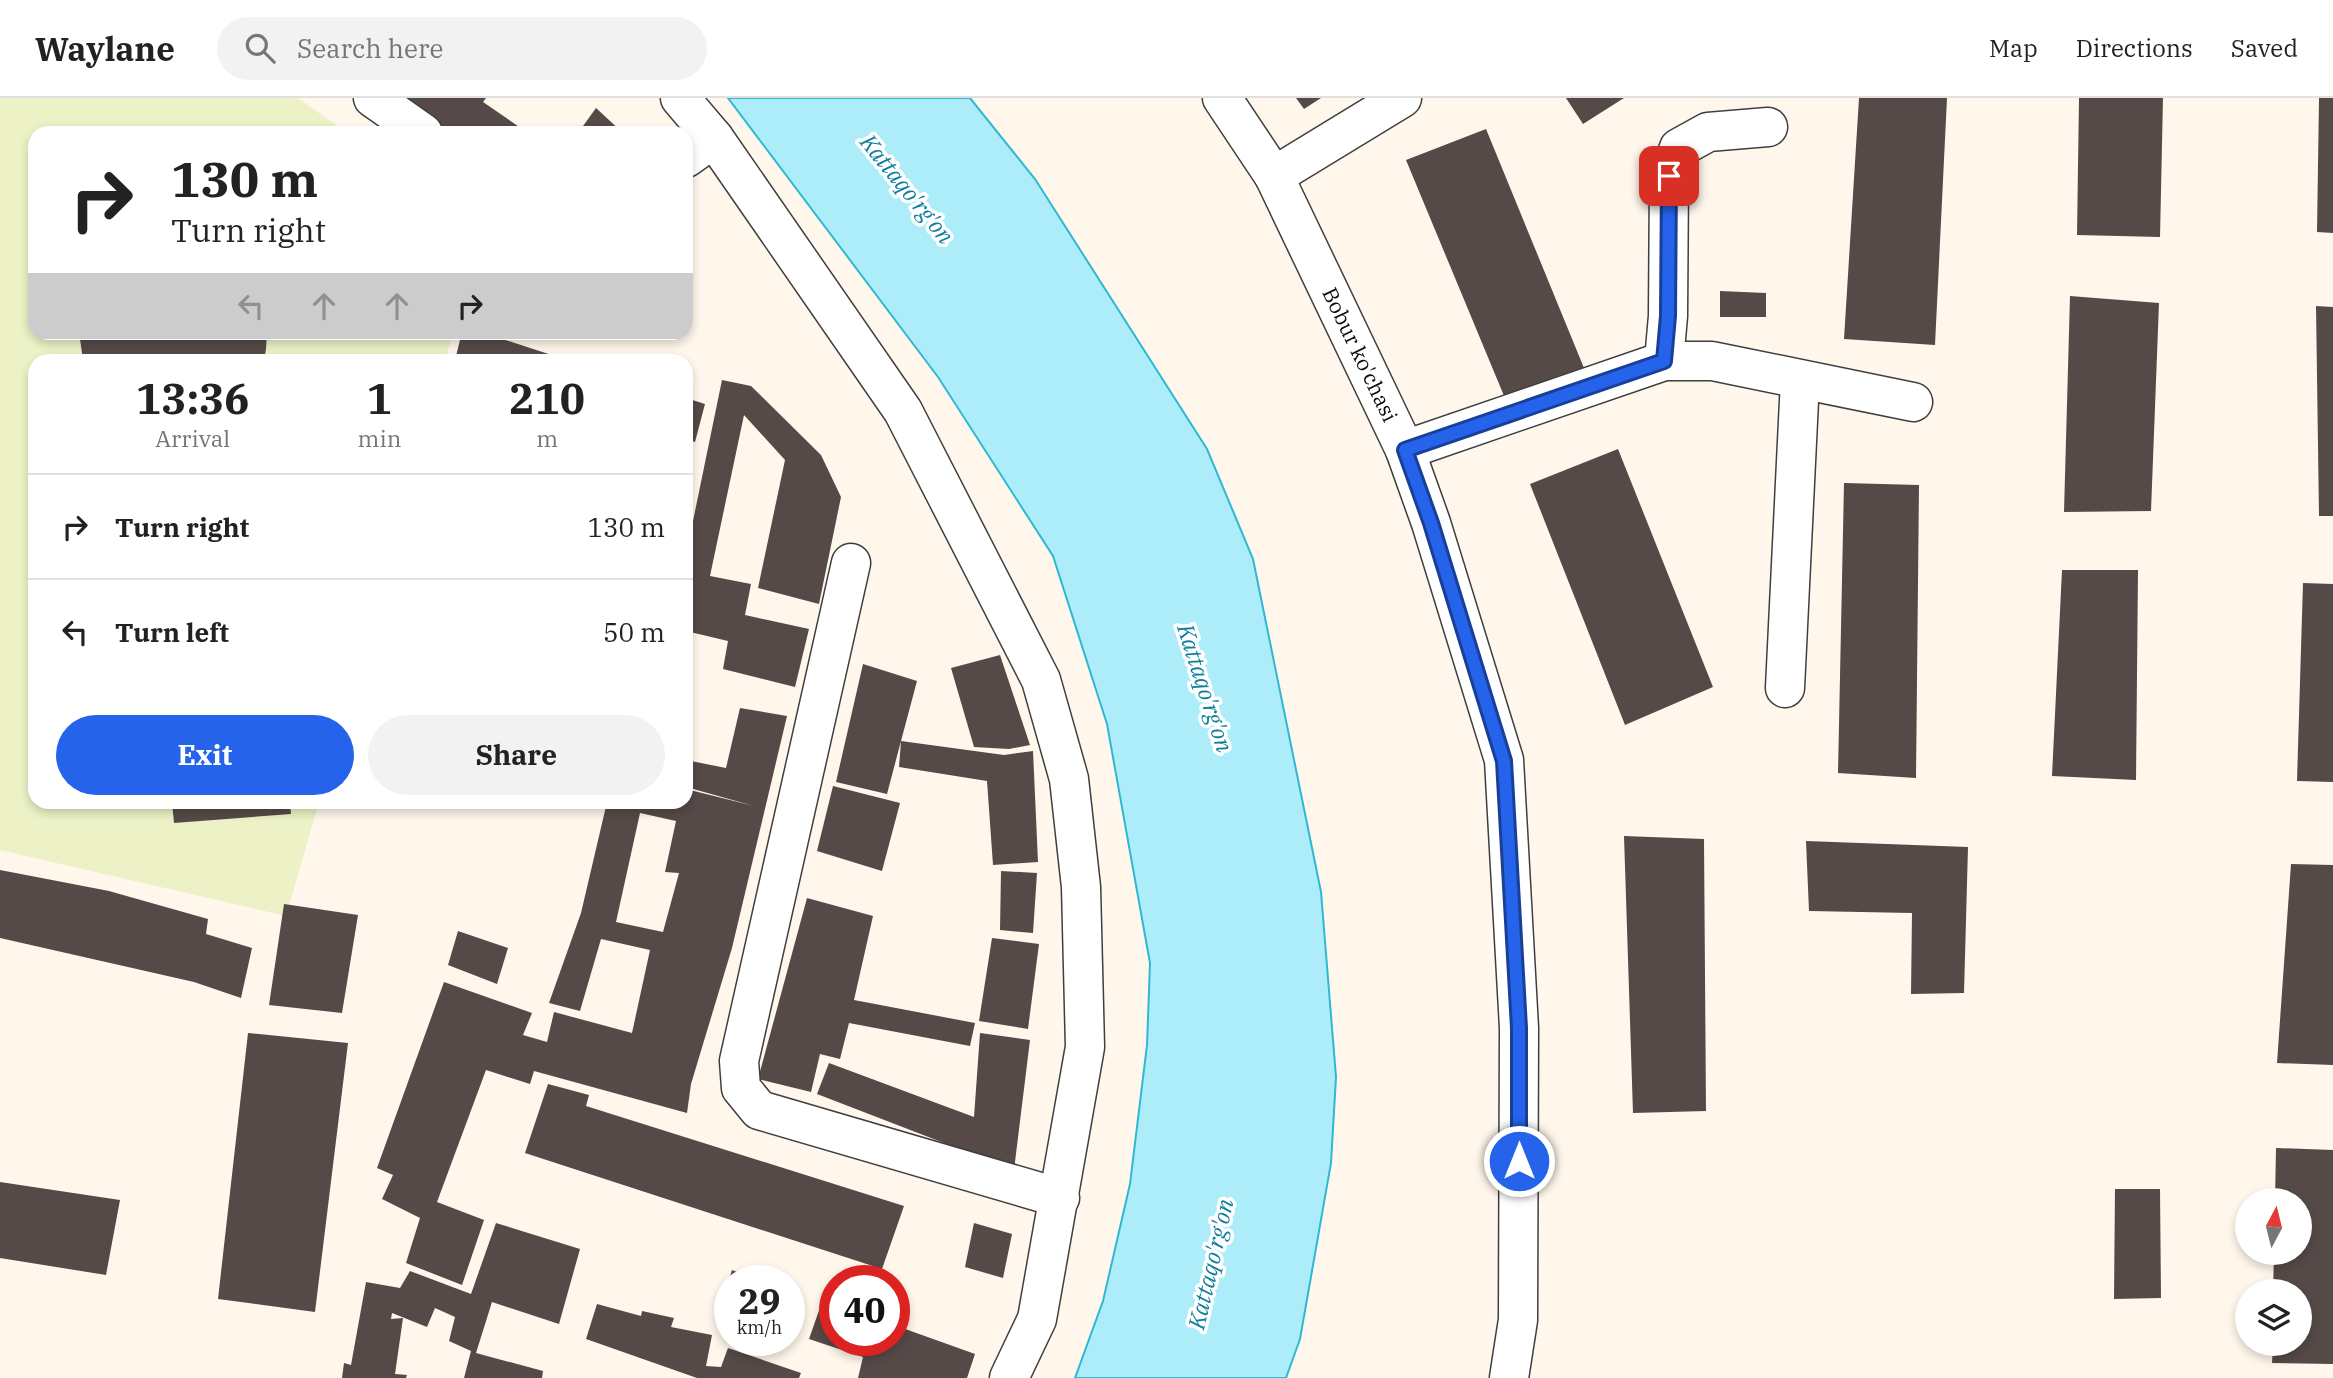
<!DOCTYPE html>
<html lang="en">
<head>
<meta charset="utf-8">
<style>
  :root { --surface:#fff; --page:#f2f2f2; --text:#222; --muted:#767676; --line:#e0e0e0; --accent:#2563eb }
  body { margin:0; font-family:"IBM Plex Serif",serif; background:var(--page); color:var(--text); height:100vh; display:flex; flex-direction:column; font-size:26px; white-space:nowrap }
  * { box-sizing:border-box; margin:0 }
  p { font-size:23px; color:var(--muted) }
  .icon { flex:none; width:38px; height:38px; fill:none; stroke:currentColor; stroke-width:2; stroke-linecap:round; stroke-linejoin:round }
  .map { position:relative; flex:1; overflow:hidden }
  .details { position:absolute; left:28px; top:256px; width:665px; height:455px; display:flex; flex-direction:column; background:var(--surface); border-radius:21px; box-shadow:0 4px 10px #0003 }
  .details>* { flex:none }
  .guide { position:absolute; left:28px; top:28px; width:665px; height:214px; border-radius:21px; box-shadow:0 4px 10px #0003; background:#fff; color:var(--text); overflow:hidden }
  .needle { width:46px; rotate:7deg }
  .fabs { position:absolute; left:2235px; top:1090px; display:grid; gap:14px }
  .fabs a { display:grid; place-items:center; width:77px; height:77px; border-radius:50%; background:var(--surface); box-shadow:0 4px 10px #0003; font-size:35px }
  .speed { position:absolute; left:714px; top:1167px; display:flex; gap:14px; font-size:35px; font-weight:700; text-align:center }
  .speed>* { display:grid; place-content:center; width:91px; height:91px; border-radius:50%; background:var(--surface); box-shadow:0 4px 10px #0003; line-height:1 }
  .speed small { font-size:18px; font-weight:400 }
  .speed .limit { border:10px solid #d22; background:#fff; color:#111 }
  .pin { position:absolute; display:grid; place-items:center; width:60px; height:60px; color:#fff; margin:-30px; border-radius:14px; box-shadow:0 4px 10px #0006 }
  .me { position:absolute; width:77px; margin:-38px; rotate:0deg; stroke-linejoin:round; filter:drop-shadow(0 0 5px #0008) }
  .turn { display:flex; align-items:center; gap:24px; height:147px; padding:0 28px; font-size:32px }
  .turn .icon { width:91px; height:91px; stroke-width:2.5 }
  .turn b { display:block; font-size:49px; line-height:60px }
  .lanes { display:flex; align-items:center; height:66px; padding:0 28px; background:#0003; justify-content:center; gap:35px; direction:ltr }
  .lanes .off { opacity:.35 }
  .eta { display:flex; justify-content:space-evenly; align-items:center; height:119px; text-align:center }
  .eta b { font-size:42px; font-weight:700; line-height:49px }
  .primary-button { display:flex; gap:14px; margin-top:auto; padding:14px 28px }
  .primary-button a { flex:1; height:80px; border-radius:42px; background:var(--accent); color:#fff; font-size:28px; font-weight:700; line-height:80px; text-align:center }
  .primary-button a+a { background:var(--page); color:var(--text) }
  ul { padding:0; list-style:none }
  li { display:flex; align-items:center; gap:21px; height:105px; padding:0 28px; border-top:2px solid var(--line) }
  li div { flex:1 }
  li b { display:block; font-size:26px }
  li em { font-style:normal }
  header { display:flex; align-items:center; gap:42px; box-sizing:border-box; height:98px; padding:0 35px; background:var(--surface); border-bottom:2px solid var(--line) }
  header strong { font-size:33px }
  nav { display:flex; gap:38px; margin-inline-start:auto; font-size:24px }
  .search { width:490px; height:63px; background:var(--page); display:flex; align-items:center; gap:18px; box-sizing:border-box; padding:0 24px; border-radius:38px; color:var(--muted); font-size:26px }
  .map>svg:first-child { display:block }
  .pitch { fill:#ecf2c5 }
  .water { fill:#adedf9; stroke:#30b7d4; stroke-width:2 }
  .building { fill:#554a48; fill-rule:evenodd }
  .lines { fill:none; stroke-linecap:round; stroke-linejoin:round }
  .minor-casing { stroke:#3f3f3f; stroke-width:41 }
  .minor { stroke:#fff; stroke-width:38 }
  .route-casing { stroke:#184099; stroke-width:18 }
  .route { stroke:#2563eb; stroke-width:12 }
  .labels { text-anchor:middle; stroke-width:7; stroke-linejoin:round; paint-order:stroke }
  .street-label { font-size:21px; fill:#0c0c0c; stroke:#fff }
  .water-label { font-size:23px; font-style:italic; fill:#0f7e9d; stroke:#fff }
</style>
</head>
<body>
<header>
<strong>Waylane</strong>
<div class="search"><svg class="icon" aria-label="search" viewBox="0 0 24 24"><circle cx="10" cy="10" r="6"/><path d="M15 15l6 6"/></svg>Search here</div>
<nav><a>Map</a><a>Directions</a><a>Saved</a></nav>
</header>
<div class="map">
<svg width="2333" height="1280" viewBox="0 0 2333 1280">
  <rect width="100%" height="100%" fill="#fff7eb"/>
  <path class="pitch" d="M0 0H298L347 35H35V234L453 235 445 262H35V704H319L286 818 0 752Z"/>
  <path class="water" d="M728 0H970L1035 81 1207 351 1253 461 1321 794 1336 979 1331 1065 1300 1241 1286 1280H1075L1103 1203 1130 1086 1147 947 1150 865 1107 626 1053 458 938 279Z"/>
  <path class="building" d="M385 0H486L483 4 528 35H423Z
    M1296 0H1321L1304 11Z
    M1566 0H1624L1583 26Z
    M1859 0H1947L1935 247 1844 241Z
    M2079 0H2163L2160 139 2077 137Z
    M2319 0H2333V135L2317 134Z
    M596 10 623 35H578Z
    M1486 31 1584 270 1507 305 1406 62Z
    M1720 193 1766 195V219H1720Z
    M2070 198 2159 205 2151 413 2064 414Z
    M2316 208 2333 209V418H2319Z
    M79 234H267L266 251 264 262H83Z
    M462 234H481L567 262H455Z
    M722 282 751 288 821 357 841 399 819 506 758 490 785 362 744 317 710 478 751 486 745 517 809 531 795 589 723 571 728 543 690 534 686 547V457Z
    M686 300 705 306 695 344 686 341Z
    M1618 351 1713 589 1625 627 1530 386Z
    M1844 385 1919 387 1916 680 1838 675Z
    M2062 472H2138L2136 682 2052 678Z
    M2303 485 2333 486V684L2297 683Z
    M1000 557 1030 647 1009 651 974 649 951 570Z
    M863 566 917 583 901 643 1004 657 1033 653 1038 764 993 767 987 683 899 669 901 643 887 696 836 684Z
    M740 610 787 618 732 850 691 986 687 1015 534 973 530 986 486 972 437 1104 484 1122 462 1187 406 1165 420 1120 382 1101 393 1077 377 1070 444 884 532 915 523 937 547 944 554 914 632 935 650 852 601 841 580 913 549 905 581 815 607 704H686V691L754 708 686 689V662L726 670ZM640 715 676 723 665 774 679 775 663 834 616 824Z
    M833 688 900 705 882 773 817 753Z
    M172 704H290L291 716 174 725Z
    M1624 738 1704 741 1706 1013 1633 1015Z
    M1806 743 1968 749 1964 895 1911 896 1912 815 1809 813Z
    M2291 766 2333 767V967L2277 965Z
    M0 772 109 793 208 821 206 836 252 850 241 900 194 884 0 840Z
    M1001 773 1037 775 1033 835 1000 832Z
    M807 800 873 818 854 902 975 925 970 948 849 925 840 961 820 956 811 994 758 981Z
    M284 806 358 817 342 915 269 907Z
    M458 833 508 850 497 886 448 867Z
    M992 840 1039 846 1028 931 979 923Z
    M248 935 348 945 315 1214 218 1201Z
    M980 935 1030 942 1014 1072 817 996 829 965 974 1019Z
    M548 986 589 997 586 1008 904 1108 882 1171 525 1055Z
    M2276 1050 2333 1052V1266L2272 1265 2273 1246H2300V1194H2273L2274 1155H2300V1102H2275Z
    M0 1084 120 1102 106 1177 0 1160Z
    M2115 1091H2160L2161 1200 2114 1201Z
    M496 1125 580 1151 559 1226 492 1204 476 1255 543 1273 542 1280H464L471 1253 449 1243 455 1219 435 1210 427 1229 392 1215 391 1221 403 1220 395 1276 407 1277 406 1280H342L344 1265 351 1267 366 1184 400 1190 410 1173 471 1196Z
    M974 1125 1012 1136 1003 1180 965 1169Z
    M732 1172 760 1183H730V1211L721 1208Z
    M823 1201 835 1205V1242H894V1227L975 1256 967 1280H858L863 1259 809 1241Z
    M597 1206 641 1218 642 1213 674 1220 671 1229 712 1237 706 1268 721 1269 728 1250 801 1275 799 1280H697L586 1241Z"/>
  <g class="lines">
    <defs>
      <g id="minor">
        <path d="M373 0 423 35"/>
        <path d="M680 0 714 40 903 313 1041 582 1069 681 1081 789 1085 949 1037 1221 1009 1280"/>
        <path id="s1" d="M1222 0 1274 78 1405 352 1431 425 1504 662 1519 930 1518 1222 1509 1280"/>
        <path d="M686 60 714 40"/>
        <path d="M1274 78 1402 0"/>
        <path d="M1664 263 1668 218 1669 78 1679 50 1708 34 1768 29"/>
        <path d="M1405 352 1664 263H1712L1913 304"/>
        <path d="M851 465 739 963 741 990 759 1012 1060 1100"/>
        <path d="M1785 590 1800 282"/>
      </g>
    </defs>
    <use href="#minor" class="minor-casing"/>
    <use href="#minor" class="minor"/>
  </g>
  <g class="lines">
    <defs>
      <path id="route" d="M1519 1063V930L1504 663 1431 425 1405 352 1664 263 1668 218 1669 78"/>
    </defs>
    <use href="#route" class="route-casing"/>
    <use href="#route" class="route"/>
  </g>
  <g class="labels">
    <g class="street-label">
      <text dy="7" stroke="none"><textPath href="#s1" startOffset="292">Bobur ko'chasi</textPath></text>
    </g>
    <g class="water-label">
      <text transform="translate(907 91) rotate(51)" y="8">Kattaqo'rg'on</text>
      <text transform="translate(1205 590) rotate(72)" y="8">Kattaqo'rg'on</text>
      <text transform="translate(1211 1166) rotate(-77)" y="8">Kattaqo'rg'on</text>
    </g>
  </g>
</svg>
<div class="fabs">
<a><svg class="needle" viewBox="-14 -14 28 28"><path d="M0-13l5 13h-10z" fill="#e53935"/><path d="M0 13l5-13h-10z" fill="#767676"/></svg></a>
<a><svg class="icon" aria-label="layers" viewBox="0 0 24 24"><path d="M12 4l9 5-9 5-9-5zM3 14l9 5 9-5"/></svg></a>
</div>
<div class="speed"><div>29<small>km/h</small></div><div class="limit">40</div></div>
<div class="pin" style="left:1669px;top:78px;background:#d93025"><svg class="icon" aria-label="arrive" viewBox="0 0 24 24"><path d="M6 21V4h12l-3 4 3 4H6"/></svg></div>
<svg class="me" style="left:1519px;top:1063px" viewBox="-20 -20 40 40"><circle r="17" fill="#2563eb" stroke="#fff" stroke-width="3"/><path d="M0-11L8 9 0 5-8 9z" fill="#fff"/></svg>
<div class="guide">
<div class="turn"><svg class="icon" aria-label="right" viewBox="0 0 24 24"><path d="M7 20v-9h11M14 6l5 5-5 5"/></svg><div><b>130 m</b>Turn right</div></div>
<div class="lanes"><svg class="icon off" aria-label="left" viewBox="0 0 24 24"><path d="M17 20v-9H6M10 6l-5 5 5 5"/></svg><svg class="icon off" aria-label="ahead" viewBox="0 0 24 24"><path d="M12 20V5M6 11l6-6 6 6"/></svg><svg class="icon off" aria-label="ahead" viewBox="0 0 24 24"><path d="M12 20V5M6 11l6-6 6 6"/></svg><svg class="icon" aria-label="right" viewBox="0 0 24 24"><path d="M7 20v-9h11M14 6l5 5-5 5"/></svg></div>
</div>
<section class="details">
<div class="eta">
<div><b>13:36</b><p>Arrival</p></div>
<div><b>1</b><p>min</p></div>
<div><b>210</b><p>m</p></div>
</div>
<ul>
<li><svg class="icon" aria-label="right" viewBox="0 0 24 24"><path d="M7 20v-9h11M14 6l5 5-5 5"/></svg><div><b>Turn right</b></div><em>130 m</em></li>
<li><svg class="icon" aria-label="left" viewBox="0 0 24 24"><path d="M17 20v-9H6M10 6l-5 5 5 5"/></svg><div><b>Turn left</b></div><em>50 m</em></li>
</ul>
<div class="primary-button"><a>Exit</a><a>Share</a></div>
</section>
</div>
</body>
</html>
